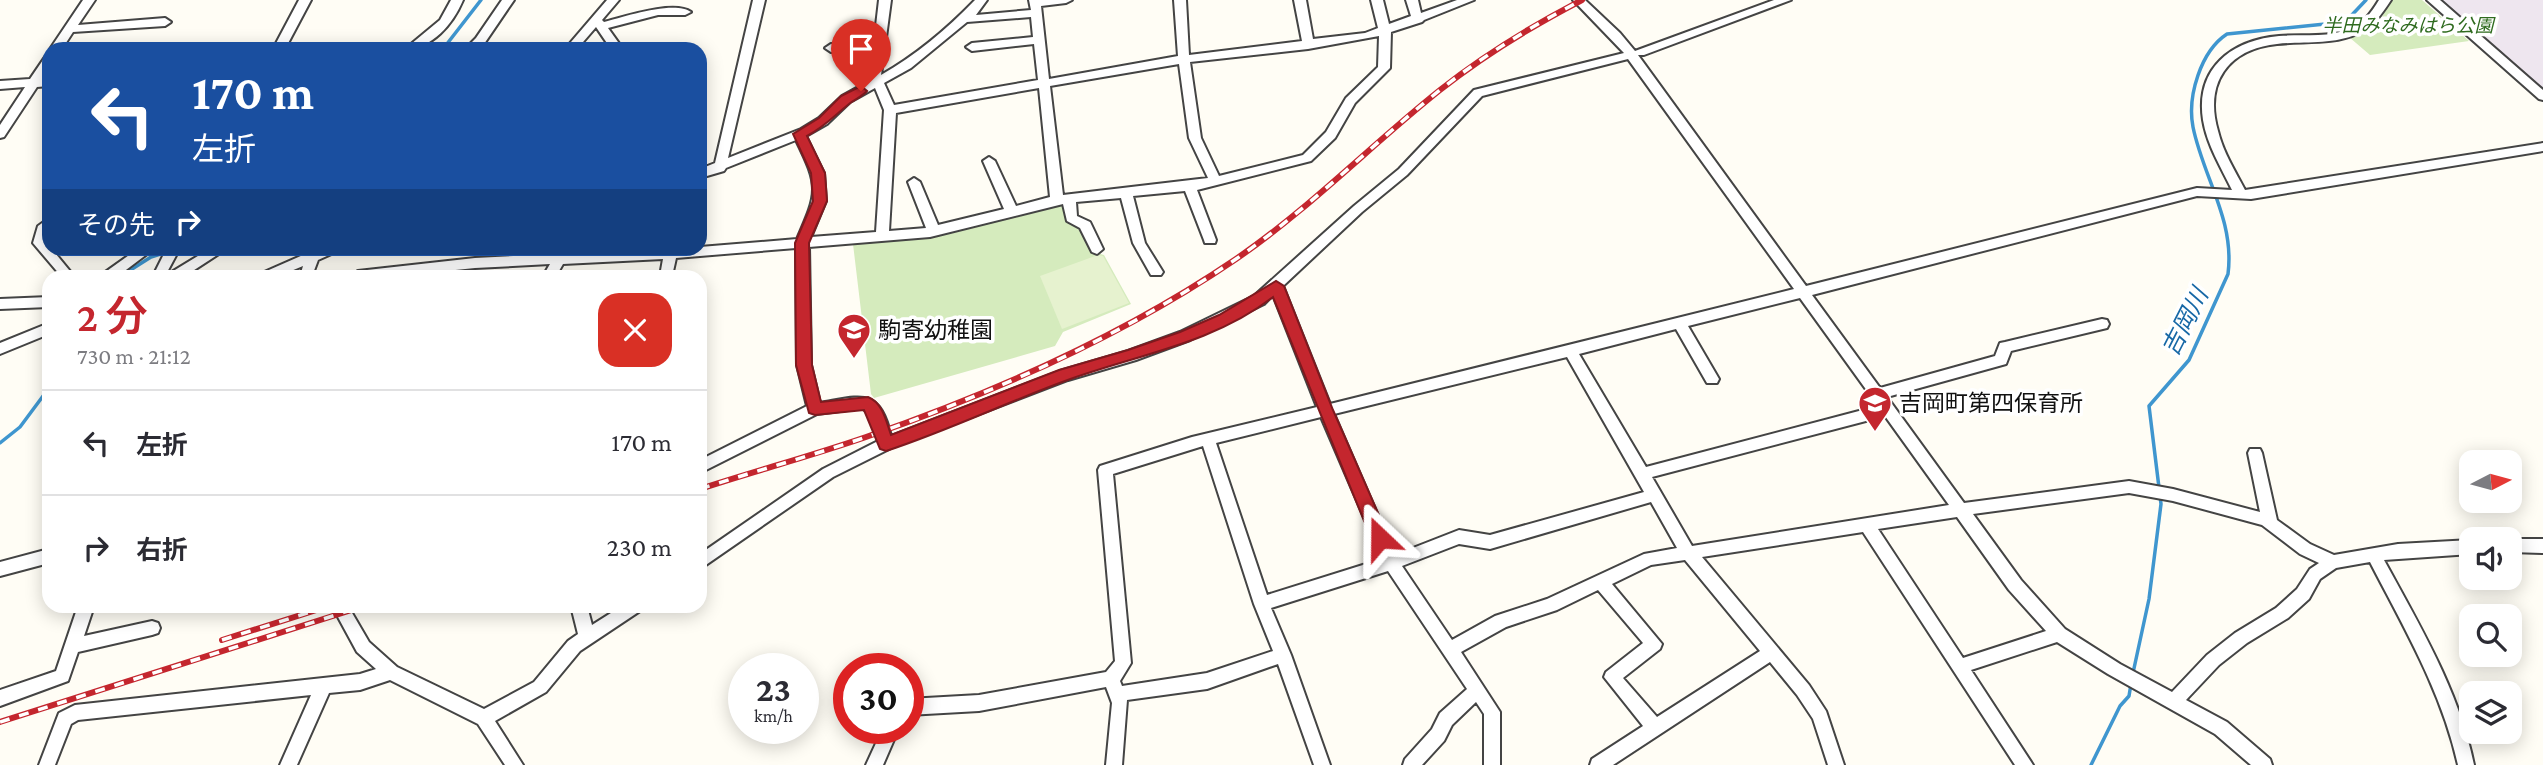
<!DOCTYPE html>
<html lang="ja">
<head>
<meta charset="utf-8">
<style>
  :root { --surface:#fff; --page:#f7f7f7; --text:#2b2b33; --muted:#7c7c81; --line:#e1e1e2; --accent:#c4262e }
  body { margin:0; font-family:"Crimson Pro","Noto Sans JP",serif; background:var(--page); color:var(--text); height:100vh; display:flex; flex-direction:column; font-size:26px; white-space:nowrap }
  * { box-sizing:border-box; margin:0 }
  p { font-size:23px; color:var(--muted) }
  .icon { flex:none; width:38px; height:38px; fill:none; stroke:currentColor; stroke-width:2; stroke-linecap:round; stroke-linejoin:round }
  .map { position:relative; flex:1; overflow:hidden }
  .side { position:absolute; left:42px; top:270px; width:665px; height:343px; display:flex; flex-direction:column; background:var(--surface); border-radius:21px; box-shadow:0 4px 18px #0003 }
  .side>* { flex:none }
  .hud { position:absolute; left:42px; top:42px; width:665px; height:214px; border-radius:21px; box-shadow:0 4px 18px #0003; background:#1a4fa0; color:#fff; overflow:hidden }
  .needle { width:46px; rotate:84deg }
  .tools { position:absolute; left:2459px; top:450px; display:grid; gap:14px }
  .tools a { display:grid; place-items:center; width:63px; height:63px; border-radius:14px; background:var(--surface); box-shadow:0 4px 18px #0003; font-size:35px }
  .speed { position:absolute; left:728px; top:653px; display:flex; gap:14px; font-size:35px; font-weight:700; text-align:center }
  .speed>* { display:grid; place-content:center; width:91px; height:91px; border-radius:50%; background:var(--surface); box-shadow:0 4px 18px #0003; line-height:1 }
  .speed small { font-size:18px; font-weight:400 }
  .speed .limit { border:10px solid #d22; background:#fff; color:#111 }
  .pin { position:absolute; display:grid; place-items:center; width:60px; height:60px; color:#fff; margin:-72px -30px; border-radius:50% 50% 50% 0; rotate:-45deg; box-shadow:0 0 7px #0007 }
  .pin .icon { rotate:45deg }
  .me { position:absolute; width:77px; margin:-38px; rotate:337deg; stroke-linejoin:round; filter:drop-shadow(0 0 5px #0008) }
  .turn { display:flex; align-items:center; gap:24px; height:147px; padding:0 35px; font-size:32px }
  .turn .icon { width:91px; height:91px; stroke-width:2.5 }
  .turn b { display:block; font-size:49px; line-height:60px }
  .then { display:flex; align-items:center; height:66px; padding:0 35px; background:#0003; gap:14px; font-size:26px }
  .round { display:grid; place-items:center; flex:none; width:74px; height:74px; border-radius:21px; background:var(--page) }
  .summary { display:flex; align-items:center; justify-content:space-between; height:119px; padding:0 35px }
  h1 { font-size:42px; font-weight:600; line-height:52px; color:var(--accent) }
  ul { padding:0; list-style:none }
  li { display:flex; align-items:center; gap:21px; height:105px; padding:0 35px; border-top:2px solid var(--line) }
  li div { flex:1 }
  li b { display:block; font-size:26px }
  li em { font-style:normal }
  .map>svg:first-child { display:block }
  .industrial { fill:#eee6ef }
  .green { fill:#d5ebbd }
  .pitch { fill:#e6f2cf }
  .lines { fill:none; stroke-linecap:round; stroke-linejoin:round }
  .stream { stroke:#3f96cf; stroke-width:3.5 }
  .minor-casing { stroke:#444; stroke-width:4 }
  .minor { fill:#fff; fill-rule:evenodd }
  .rail-casing { stroke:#c4262e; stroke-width:6 }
  .rail { stroke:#fff; stroke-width:3.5; stroke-dasharray:10; stroke-linecap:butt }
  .route { fill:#c4262e; stroke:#7f191e; stroke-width:2 }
  .labels { text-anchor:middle; stroke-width:7; stroke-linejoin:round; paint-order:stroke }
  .far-park-label { font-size:19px; font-style:italic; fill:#2f6b1f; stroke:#fff }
  .poi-label { font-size:23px; fill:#111; stroke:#fff; text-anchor:start }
  .water-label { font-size:24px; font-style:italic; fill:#1768a6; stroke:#fff }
</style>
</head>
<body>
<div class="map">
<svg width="2543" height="765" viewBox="0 0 2543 765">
  <rect width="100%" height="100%" fill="#fffdf5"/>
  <path class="industrial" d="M2439 0H2543V88Z"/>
  <path class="green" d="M2389 0H2422L2469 41 2370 55 2349 37 2380 23Z
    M1063 204 1069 220 1082 227 1093 252 1104 255 1131 304 1063 332 1055 346 874 398 871 394 853 244 928 237Z"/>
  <path class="pitch" d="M1098 255 1103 256 1129 303 1062 329 1040 276Z"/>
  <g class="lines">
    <path class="stream" d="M443 49 481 0
      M121 276 151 257 167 252
      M0 443 20 427 49 388
      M2133 673 2149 599 2161 504 2149 406 2189 360 2228 274C2235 220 2203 177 2193 127 2187 96 2201 51 2227 34L2335 23 2349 18 2366 0
      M2091 765 2120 706 2129 696 2131 684"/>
    <defs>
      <path id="minor" d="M83 0H95L78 25 165 18 171 22 165 26 73 32 62 49H50Z
        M299 0H311L285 49H273Z
        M451 0H463C453 24 432 49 405 49L440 20Z
        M502 0H514L484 44 478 49H465L476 38Z
        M607 0H619L602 20 604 22C624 17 674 0 691 12L685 15H658L608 28 623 49H611L596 27 577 49H565Z
        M753 0H765L728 158 801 129 819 118 842 96 871 80 869 75 873 50 831 52 825 48 831 44 874 43 879 0H891L881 75C916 55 947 29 975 0H987L976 15 1031 10 1029 0H1072L1066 3 1041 6 1049 79 1178 56 1174 0H1186L1189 55 1302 41 1294 0H1306L1313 39 1365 33 1378 28 1371 0H1383L1389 24 1411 16 1406 0H1418L1421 13 1457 0H1474L1424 20 1422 22 1391 32 1390 68 1355 103 1335 138 1311 161 1197 190 1216 240 1215 243H1205L1204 240 1185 191 1133 196 1145 243 1163 272 1161 275H1151L1133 243 1121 198 1076 202 1077 216 1090 222 1103 249 1097 254 1092 252 1080 228 1067 221 1063 204 930 237 809 247 811 365 820 403C862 396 879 387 891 436L1060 371 1128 351 1180 332 1254 296 1354 206 1399 169 1474 90 1624 53 1573 0H1585L1620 33 1635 51 1774 0H1791L1644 55H1638L1806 286 2197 188 2232 190C2221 167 2207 145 2203 120 2195 68 2232 40 2279 36 2302 34 2328 38 2349 29 2364 23 2371 13 2379 0H2391C2381 15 2374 26 2357 34 2333 45 2303 41 2277 44 2228 49 2204 83 2218 131 2223 152 2235 171 2245 190L2543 143V151L2251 199 2197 196 1812 295 1880 388 1995 356 2000 343 2005 342 2102 319 2107 320 2109 324 2107 328 2011 351 2006 364 1887 397 1964 503 2129 481 2173 489 2260 512 2248 453 2250 449H2260L2262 453 2277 520 2310 544 2334 555 2398 544 2471 540V554L2384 560C2420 626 2459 691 2474 765H2458C2442 692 2404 628 2370 562L2336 568 2320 579 2309 599 2288 618 2247 643 2219 665 2186 700 2227 722 2270 759 2272 765H2251L2215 734 2108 674 2057 642 1971 670 2033 765H2015L1863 532 1702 557 1809 685 1826 711 1844 765H1828L1813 719 1797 695 1770 662 1613 765H1590L1592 759 1643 726 1604 677 1606 672 1643 643 1598 590 1557 610 1506 627 1461 652 1500 712V765H1484V714L1476 702 1452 725 1444 741 1422 765H1403L1405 759 1432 729 1440 713 1467 689 1388 571 1271 608 1291 655 1330 765H1314L1278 664 1207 689 1127 700 1122 765H1106L1112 703 1106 687 979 711 908 715V699L979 695 1106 672 1115 661 1098 470 1100 466 1192 437 1317 407 1273 295 1264 304 1190 340 1136 360 1068 380 891 448 833 477 700 569V554L823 469 878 441 872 419 863 408 817 414 700 473V460L807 406 797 365 796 248 676 258 672 276H660L663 259 563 264 556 276H543L550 264 475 268 397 276H351L358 271 475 258 556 254 562 248 568 250 569 254 700 248V247L797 239C818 191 819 187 796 140L726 168 724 171 700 178V169L715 163ZM1031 17 1033 37 972 43 966 47 972 51 1034 44 1038 80 894 105 884 83 911 68 967 22ZM1379 36 1378 67 1346 98 1326 132 1303 155 1219 176 1201 138 1190 62 1308 49ZM1628 59 1794 289 1330 404 1283 286 1362 212 1407 175 1482 96ZM1179 64 1189 138 1208 178 1063 195 1050 86ZM875 88 884 110 876 232 811 237 826 201 824 173 806 136 827 124 850 102ZM1039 88 1050 197 1016 206 995 161 989 157 983 161 1004 209 938 225 920 182 914 178 908 182 926 228 889 231 896 113ZM1800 298 1878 406 1646 467 1579 354 1676 329 1707 383H1717L1719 379 1688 326ZM1567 357 1644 492 1490 535 1459 530 1395 555 1334 414ZM1885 416 1949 505 1692 546 1652 477ZM1321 417 1382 559 1267 595 1216 443ZM1203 446 1254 604 1273 651 1207 673 1122 686 1120 681 1131 663 1113 474ZM2129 493 2173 501 2262 525 2300 554 2319 563 2310 569 2297 589 2276 608 2235 633 2207 655 2172 692 2120 664 2065 629 2021 580 1973 514ZM1651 502 1677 548 1644 554 1547 599 1495 616 1452 640 1402 566 1459 544 1490 549ZM1957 517 2009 590 2046 631 1963 658 1878 529ZM1685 560 1760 651 1657 717 1623 678 1660 649 1662 644 1612 584 1651 565Z
        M2427 0H2440L2543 90V100L2539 99Z
        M49 56V69L43 79 49 78V86L37 87 4 137 0 138V125L25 87 0 89V81L30 79 45 57Z
        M49 218 46 242 74 276H61L33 243 38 226Z
        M139 248H155L118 276H103L104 273Z
        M167 248H180L165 276H153Z
        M211 248H228L185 276H169L170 273Z
        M319 248H339L338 251 318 260 312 276H300L303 266 279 276H260L262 273Z
        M49 297V307L0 309V299Z
        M49 323V334L0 354V343Z
        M2510 539H2543V553L2510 552Z
        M49 549V563L0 576V562Z
        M78 606H94L84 636 152 621 158 623 160 628 158 633 152 635 78 652 68 681 0 706V690L56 671Z
        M332 606H348L369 642 397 667 484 709 534 682 568 641 578 634 571 606H587L592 625 622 606H642L640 611 580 651 546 692 495 721 523 765H505L478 724 390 680 360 690 329 693 297 765H280L311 695 78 720 71 724 55 765H39L59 713 75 705 360 674 376 669 357 652Z
        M883 728H899L883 765H866Z"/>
    </defs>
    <use href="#minor" class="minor-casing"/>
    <use href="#minor" class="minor"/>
    <defs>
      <path id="rail" d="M700 489C755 471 811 456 866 437 996 392 1123 336 1236 259 1309 209 1371 145 1440 90 1484 55 1532 26 1582 0
        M222 640 329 606
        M0 722 364 606"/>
    </defs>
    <use href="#rail" class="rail-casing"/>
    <use href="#rail" class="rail"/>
  </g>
  <path class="route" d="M861 86 867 91C862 97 855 99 849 104 834 116 824 127 807 136L825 173 827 201 809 243 812 365 821 402 868 397C883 403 886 421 891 435L1059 370 1128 350 1180 332 1219 315 1276 281 1284 286 1333 410 1389 538 1386 543 1380 545 1374 543 1371 538 1273 297C1213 344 1135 355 1065 381 1005 403 947 431 886 451L880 449 864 410 815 415 809 413 796 365 795 243 813 201 811 173 793 134 819 118 841 96Z"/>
  <defs>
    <symbol id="school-pin" viewBox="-11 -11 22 30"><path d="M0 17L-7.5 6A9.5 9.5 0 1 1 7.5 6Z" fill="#c4262e" stroke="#fff"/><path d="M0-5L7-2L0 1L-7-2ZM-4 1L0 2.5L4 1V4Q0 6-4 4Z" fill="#fff"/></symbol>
  </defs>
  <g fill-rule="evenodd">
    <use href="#school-pin" x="835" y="311" width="38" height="52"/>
    <use href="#school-pin" x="1856" y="384" width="38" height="52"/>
  </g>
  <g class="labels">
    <g class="far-park-label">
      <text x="2408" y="32">半田みなみはら公園</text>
    </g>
    <g class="poi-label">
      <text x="878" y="338">駒寄幼稚園</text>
      <text x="1899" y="411">吉岡町第四保育所</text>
    </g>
    <g class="water-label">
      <text transform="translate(2185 322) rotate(-63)" y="8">吉岡川</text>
    </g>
  </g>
</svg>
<div class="tools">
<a><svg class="needle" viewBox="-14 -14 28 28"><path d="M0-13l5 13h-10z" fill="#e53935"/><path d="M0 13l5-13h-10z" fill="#7c7c81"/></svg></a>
<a><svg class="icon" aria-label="sound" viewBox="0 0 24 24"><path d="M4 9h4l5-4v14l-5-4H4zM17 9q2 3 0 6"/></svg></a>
<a><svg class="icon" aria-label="search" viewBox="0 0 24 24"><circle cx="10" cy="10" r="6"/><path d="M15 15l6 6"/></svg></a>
<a><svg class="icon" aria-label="layers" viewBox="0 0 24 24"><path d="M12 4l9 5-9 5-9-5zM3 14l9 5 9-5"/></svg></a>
</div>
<div class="speed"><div>23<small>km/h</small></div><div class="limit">30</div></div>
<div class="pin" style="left:861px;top:91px;background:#d93025"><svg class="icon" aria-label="arrive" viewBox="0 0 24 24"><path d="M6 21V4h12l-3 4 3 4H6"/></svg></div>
<svg class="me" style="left:1380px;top:538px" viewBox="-20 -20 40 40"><path d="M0-17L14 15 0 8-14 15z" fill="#c4262e" stroke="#fff" stroke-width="4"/></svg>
<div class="hud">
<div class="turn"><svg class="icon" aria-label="left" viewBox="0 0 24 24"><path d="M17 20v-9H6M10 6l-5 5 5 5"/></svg><div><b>170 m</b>左折</div></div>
<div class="then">その先<svg class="icon" aria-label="right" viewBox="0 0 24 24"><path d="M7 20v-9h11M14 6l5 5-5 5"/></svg></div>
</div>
<section class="side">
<div class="summary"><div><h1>2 分</h1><p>730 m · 21:12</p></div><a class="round" style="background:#d93025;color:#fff"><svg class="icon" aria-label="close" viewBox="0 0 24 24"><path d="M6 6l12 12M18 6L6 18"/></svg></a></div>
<ul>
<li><svg class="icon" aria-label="left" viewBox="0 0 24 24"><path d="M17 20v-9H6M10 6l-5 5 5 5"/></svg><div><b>左折</b></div><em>170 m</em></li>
<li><svg class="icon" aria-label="right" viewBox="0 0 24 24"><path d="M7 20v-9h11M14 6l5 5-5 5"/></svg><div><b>右折</b></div><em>230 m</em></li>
</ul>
</section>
</div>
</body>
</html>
